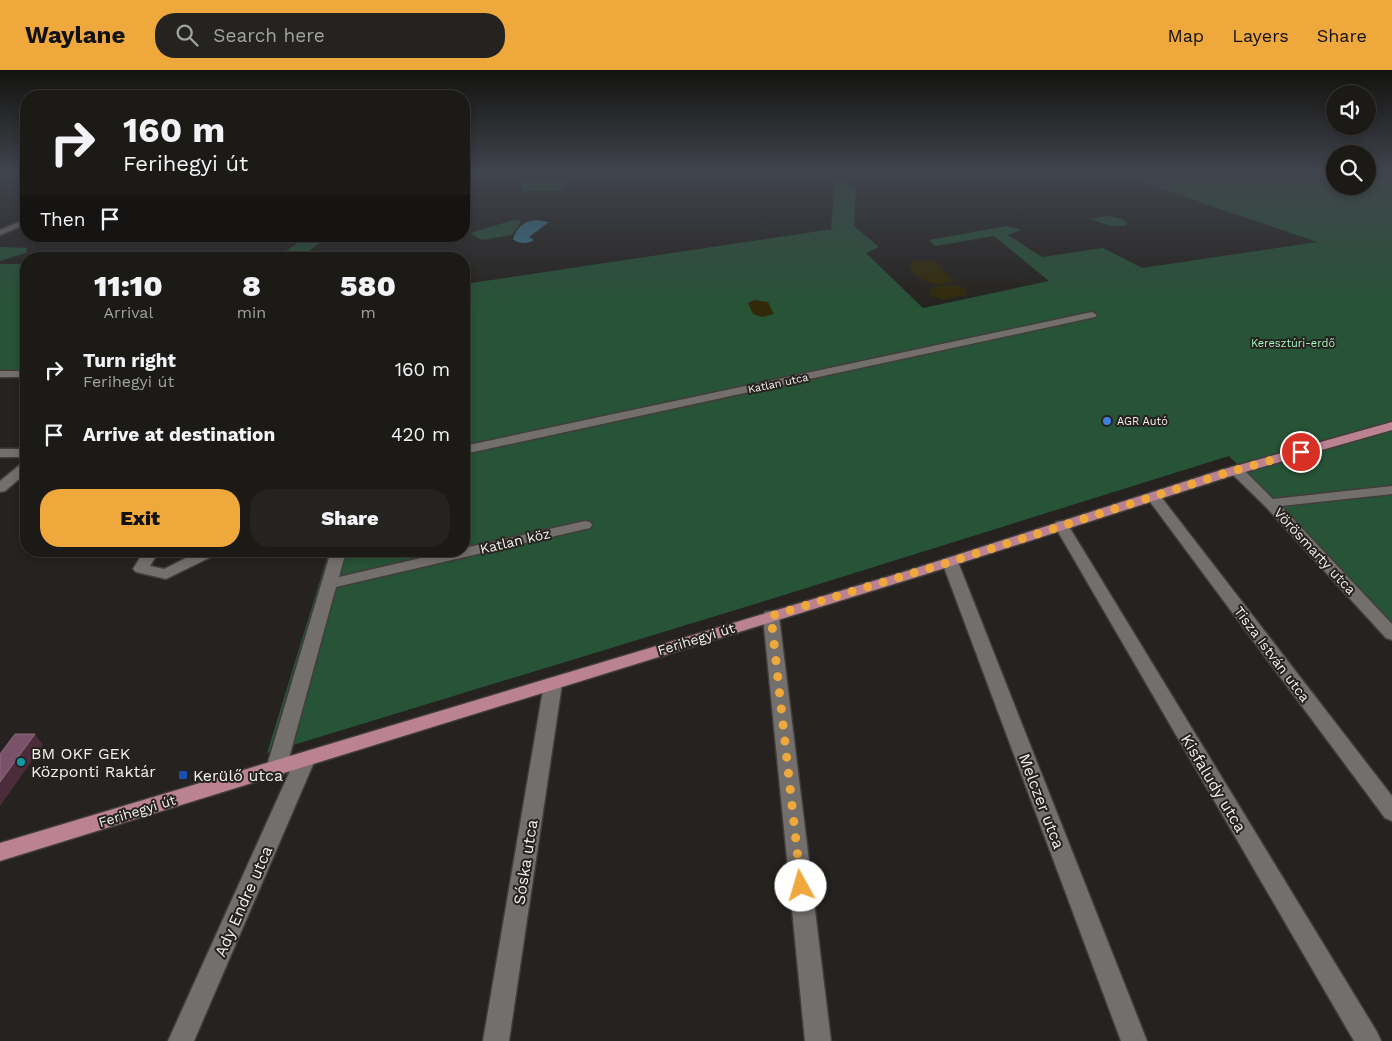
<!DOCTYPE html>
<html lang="en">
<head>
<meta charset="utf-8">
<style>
  :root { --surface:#1c1a17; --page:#252320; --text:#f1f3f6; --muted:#a0a1a1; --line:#3a3836; --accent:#eea83c }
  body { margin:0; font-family:"Work Sans",sans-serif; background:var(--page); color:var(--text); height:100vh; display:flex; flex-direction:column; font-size:19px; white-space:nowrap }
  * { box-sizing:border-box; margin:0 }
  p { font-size:16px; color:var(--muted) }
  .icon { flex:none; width:28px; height:28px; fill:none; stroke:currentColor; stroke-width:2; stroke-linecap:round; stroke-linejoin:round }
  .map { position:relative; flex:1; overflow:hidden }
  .drawer { position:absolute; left:20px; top:182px; width:450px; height:305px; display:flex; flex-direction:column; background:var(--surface); border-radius:20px; box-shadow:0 2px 8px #0003,0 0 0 1px var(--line) }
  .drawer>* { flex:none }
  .hud { position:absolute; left:20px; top:20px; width:450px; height:152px; border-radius:20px; box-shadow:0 2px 8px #0003,0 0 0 1px var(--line); background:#1c1a17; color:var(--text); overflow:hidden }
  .fabs { position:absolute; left:1326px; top:15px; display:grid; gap:10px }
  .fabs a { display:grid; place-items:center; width:50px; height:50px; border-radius:50%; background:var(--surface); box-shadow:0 2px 8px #0003,0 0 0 1px var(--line); font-size:25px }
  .pin { position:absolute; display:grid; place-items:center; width:42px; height:42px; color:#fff; margin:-21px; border:2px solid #fff; border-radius:50%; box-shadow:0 1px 5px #0007 }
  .me { position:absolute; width:55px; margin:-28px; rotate:354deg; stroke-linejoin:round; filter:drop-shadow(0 0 4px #0008) }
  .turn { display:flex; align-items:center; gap:18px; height:105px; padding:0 20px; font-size:22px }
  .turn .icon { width:65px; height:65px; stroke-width:2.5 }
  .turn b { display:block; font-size:35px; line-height:42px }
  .then { display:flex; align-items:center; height:48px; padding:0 20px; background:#0003; gap:10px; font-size:19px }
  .eta { display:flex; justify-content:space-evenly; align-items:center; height:85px; text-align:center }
  .eta b { font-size:30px; font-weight:800; line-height:35px }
  .primary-button { display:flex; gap:10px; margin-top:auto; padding:10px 20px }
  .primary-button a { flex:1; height:58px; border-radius:20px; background:var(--accent); color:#111; font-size:20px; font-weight:800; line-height:58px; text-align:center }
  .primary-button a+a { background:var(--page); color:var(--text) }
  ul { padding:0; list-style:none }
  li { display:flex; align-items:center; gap:15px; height:65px; padding:0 20px }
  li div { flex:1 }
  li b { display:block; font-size:19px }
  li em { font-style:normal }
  header { display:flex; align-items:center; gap:30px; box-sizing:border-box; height:70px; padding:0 25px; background:var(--accent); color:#111 }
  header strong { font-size:24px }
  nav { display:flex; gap:28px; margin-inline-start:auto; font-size:18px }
  .search { width:350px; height:45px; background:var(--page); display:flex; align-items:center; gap:12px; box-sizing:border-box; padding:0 18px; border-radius:20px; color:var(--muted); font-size:19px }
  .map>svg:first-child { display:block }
  .green { fill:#275337 }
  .sand { fill:#312908 }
  .water { fill:#377993 }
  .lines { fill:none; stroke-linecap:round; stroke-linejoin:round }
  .minor-casing { stroke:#403d3b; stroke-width:3 }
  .major-casing { stroke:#403d3b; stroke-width:3 }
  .minor { fill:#736f6c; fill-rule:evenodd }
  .major { fill:#bb8391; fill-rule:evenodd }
  .shaded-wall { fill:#4a2c3b }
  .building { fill:#7a5269; stroke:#8d6b7e }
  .route { stroke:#eea83c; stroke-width:9; stroke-dasharray:0 16.2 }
  .shop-dot { fill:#3f7fe0; stroke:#25221f; stroke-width:2 }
  .culture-dot { fill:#0f9aa8; stroke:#25221f; stroke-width:2 }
  .transit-dot { fill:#1a4fb4; stroke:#25221f; stroke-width:2 }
  .labels { text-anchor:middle; stroke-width:4; stroke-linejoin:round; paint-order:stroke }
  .far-park-label { font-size:11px; fill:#a5f5be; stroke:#25221f }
  .far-street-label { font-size:11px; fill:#f2efed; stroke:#25221f }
  .far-poi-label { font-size:11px; fill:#f2efed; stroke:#25221f; text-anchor:start }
  .street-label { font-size:14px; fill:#f2efed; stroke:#25221f }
  .near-poi-label { font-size:16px; fill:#f2efed; stroke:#25221f; text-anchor:start }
  .near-street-label { font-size:16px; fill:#f2efed; stroke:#25221f }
</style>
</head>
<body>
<header>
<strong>Waylane</strong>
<div class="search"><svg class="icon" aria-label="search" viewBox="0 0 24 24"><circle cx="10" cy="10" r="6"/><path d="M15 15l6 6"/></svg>Search here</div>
<nav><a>Map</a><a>Layers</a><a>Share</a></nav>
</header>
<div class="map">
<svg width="1392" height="971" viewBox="0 0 1392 971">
  <rect width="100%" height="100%" fill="#25221f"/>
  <path class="green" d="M1124 101H1335V116H1368V101H1392V553L1229 386 768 530 267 683 329 481H464V214L833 159 831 157 835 113H844L856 117 854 156 879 177 866 183 923 238 1049 211 994 166 935 176 929 170 1007 156 1021 160 1008 165 1042 187 1103 178 1142 198 1317 172 1130 108Z
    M564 111V121H522L521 113Z
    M1108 146 1122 149 1128 153 1124 156H1111L1090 149Z
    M513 150 521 151 512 165 482 170 470 163Z
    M308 166H330L297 189H274Z
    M0 177H1L27 178 26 183 0 191Z
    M0 194H26V302L0 301Z"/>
  <path class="sand" d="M919 190 935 191 954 211C938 219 914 211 909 194Z
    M951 215H957L966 219 967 225 943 230 930 225 929 221 935 216Z
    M754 230 768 232 774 244 762 247 753 244 748 233Z"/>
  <path class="water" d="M536 150 549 152 529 167 534 170C528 174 518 174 513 169 517 158 523 151 536 150Z"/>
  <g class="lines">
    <defs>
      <path id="minor" d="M26 149V154L0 165V160Z
        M1092 242 1097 245 1095 247 464 384V376Z
        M0 301H26V307H0Z
        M0 379H26V387H0Z
        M26 393V403L5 421 0 422V411L21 394Z
        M1236 396 1241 397 1273 429 1392 416V424L1281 436 1392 554V570L1386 568 1265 436 1231 403 1229 400 1231 397Z
        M1153 422 1158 423 1392 726V751L1385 748 1148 429 1146 426Z
        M585 451 590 452 592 455 590 458 336 517 286 699 283 705 276 707 269 705 266 699 331 481H346L339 507 451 481H464V478Z
        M1061 451 1066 452 1068 455 1377 962 1381 971H1354L1054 455 1056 452Z
        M144 481H159L150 496 164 499 200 481H219L217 484 166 509 136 502 133 499Z
        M950 487 955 489 958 492 1147 971H1121L942 492 945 489Z
        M771 541 777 542 779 546 831 971H805L763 546 765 542Z
        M553 608 559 609 562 614 509 971H483L544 614 547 609Z
        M305 682 312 685 315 690 194 971H168L295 690 298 685Z"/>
      <path id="major" d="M1392 352V360L1231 406 920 506 0 791V773L910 500 1221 400Z"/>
    </defs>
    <use href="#minor" class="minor-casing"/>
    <use href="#major" class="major-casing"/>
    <use href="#minor" class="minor"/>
    <use href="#major" class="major"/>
  </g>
  <path class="shaded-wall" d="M35 664 43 675 0 736V712Z"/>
  <path class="building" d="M15 664H35L0 712V684Z"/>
  <linearGradient id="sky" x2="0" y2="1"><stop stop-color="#141311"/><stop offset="0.43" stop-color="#40444d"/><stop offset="1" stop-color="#40444d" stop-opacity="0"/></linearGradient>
  <rect width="1392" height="237" fill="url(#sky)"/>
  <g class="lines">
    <path class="route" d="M801 816 771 546 950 492 1226 403 1301 382"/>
  </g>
  <circle class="shop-dot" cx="1107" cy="351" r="5"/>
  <circle class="culture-dot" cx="21" cy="692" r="5"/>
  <rect class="transit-dot" x="178" y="700" width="10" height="10" rx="2.5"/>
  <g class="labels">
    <g class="far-park-label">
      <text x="1293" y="277">Keresztúri-erdő</text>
    </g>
    <g class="far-street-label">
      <text transform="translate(778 313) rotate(-12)" y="4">Katlan utca</text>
    </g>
    <g class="far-poi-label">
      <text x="1117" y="355">AGR Autó</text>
    </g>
    <g class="street-label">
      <text transform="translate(515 471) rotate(-13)" y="5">Katlan köz</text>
      <text transform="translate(1315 481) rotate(47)" y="5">Vörösmarty utca</text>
      <text transform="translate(696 569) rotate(-17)" y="5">Ferihegyi út</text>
      <text transform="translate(1272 584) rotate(53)" y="5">Tisza István utca</text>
      <text transform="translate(137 741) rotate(-17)" y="5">Ferihegyi út</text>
    </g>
    <g class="near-poi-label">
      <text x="31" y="689">BM OKF GEK<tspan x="31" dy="18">Központi Raktár</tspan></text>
      <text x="193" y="711">Kerülő utca</text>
    </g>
    <g class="near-street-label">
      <text transform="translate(1214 713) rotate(59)" y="6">Kisfaludy utca</text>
      <text transform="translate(1042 731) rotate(69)" y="6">Melczer utca</text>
      <text transform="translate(525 792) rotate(-81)" y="6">Sóska utca</text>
      <text transform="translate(243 831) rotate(-66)" y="6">Ady Endre utca</text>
    </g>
  </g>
</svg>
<div class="fabs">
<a><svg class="icon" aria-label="sound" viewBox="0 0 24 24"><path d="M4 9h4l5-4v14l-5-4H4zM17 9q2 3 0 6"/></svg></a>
<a><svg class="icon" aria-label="search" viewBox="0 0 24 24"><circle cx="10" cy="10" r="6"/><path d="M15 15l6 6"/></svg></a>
</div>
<div class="pin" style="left:1301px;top:382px;background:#d93025"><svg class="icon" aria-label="arrive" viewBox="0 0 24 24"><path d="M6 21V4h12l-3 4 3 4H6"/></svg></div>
<svg class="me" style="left:801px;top:816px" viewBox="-20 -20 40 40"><circle r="19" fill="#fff"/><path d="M0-13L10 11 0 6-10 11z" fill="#eea83c"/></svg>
<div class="hud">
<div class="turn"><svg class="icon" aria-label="right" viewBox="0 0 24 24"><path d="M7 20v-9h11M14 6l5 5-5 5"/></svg><div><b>160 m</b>Ferihegyi út</div></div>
<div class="then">Then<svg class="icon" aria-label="arrive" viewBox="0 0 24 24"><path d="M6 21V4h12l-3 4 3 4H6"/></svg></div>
</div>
<section class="drawer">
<div class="eta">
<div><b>11:10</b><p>Arrival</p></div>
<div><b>8</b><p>min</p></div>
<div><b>580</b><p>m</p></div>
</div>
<ul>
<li><svg class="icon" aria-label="right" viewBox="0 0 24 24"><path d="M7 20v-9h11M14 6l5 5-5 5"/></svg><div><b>Turn right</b><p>Ferihegyi út</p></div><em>160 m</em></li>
<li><svg class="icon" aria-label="arrive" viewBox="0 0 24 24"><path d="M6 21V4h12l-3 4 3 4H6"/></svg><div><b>Arrive at destination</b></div><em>420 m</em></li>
</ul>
<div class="primary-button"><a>Exit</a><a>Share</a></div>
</section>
</div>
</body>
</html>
